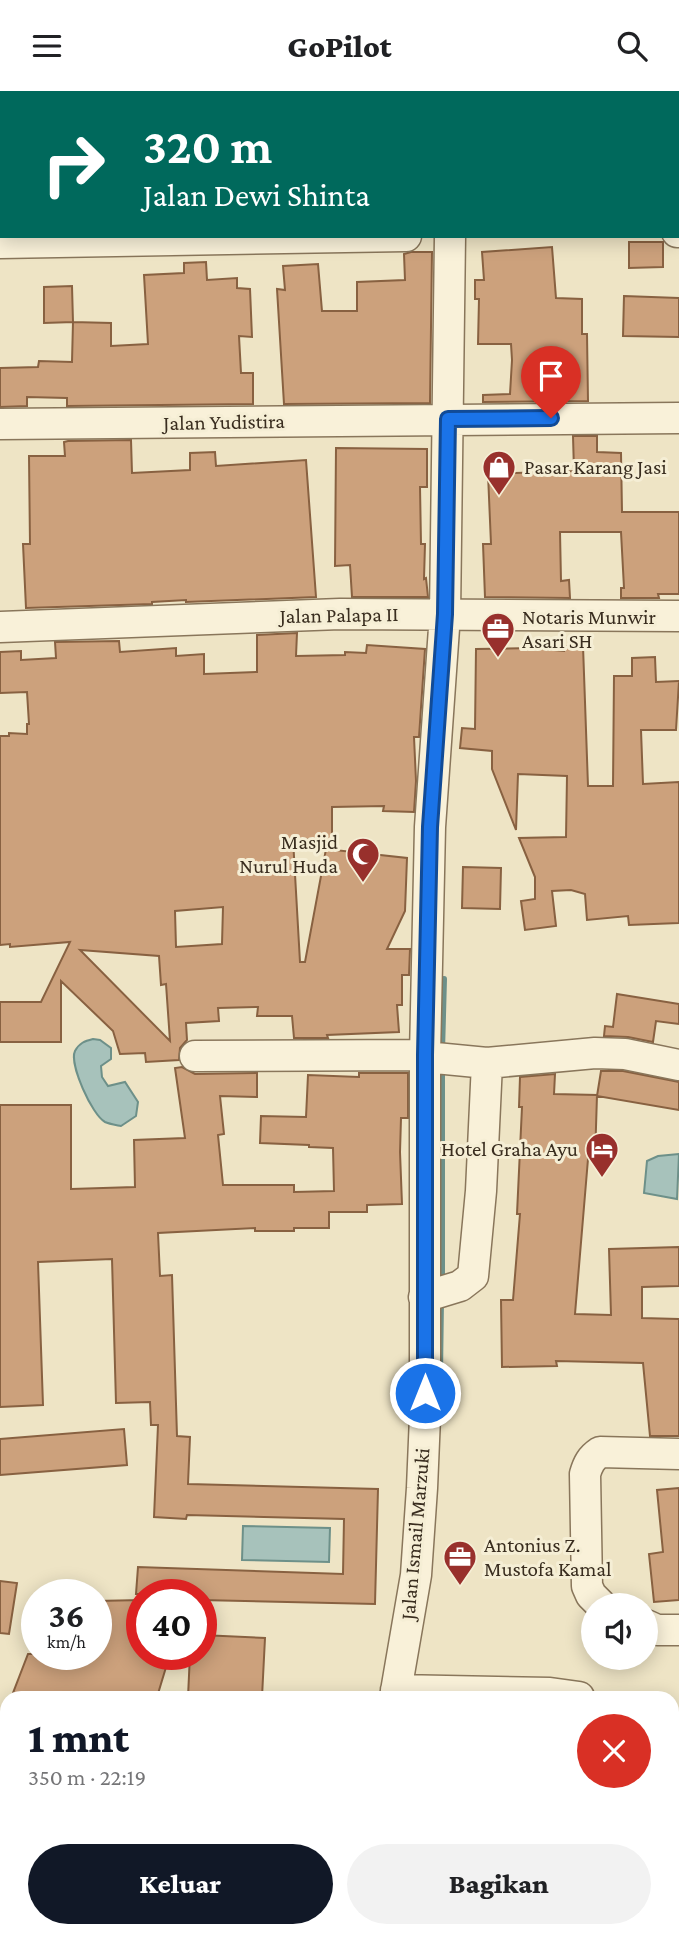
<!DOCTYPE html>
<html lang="id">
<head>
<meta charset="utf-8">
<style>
  :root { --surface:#fff; --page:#f2f2f2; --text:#202124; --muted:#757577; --accent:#111827 }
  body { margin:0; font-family:"Crimson Pro",serif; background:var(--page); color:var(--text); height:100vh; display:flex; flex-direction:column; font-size:26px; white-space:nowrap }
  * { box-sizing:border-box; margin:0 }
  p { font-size:23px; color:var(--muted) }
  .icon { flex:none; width:38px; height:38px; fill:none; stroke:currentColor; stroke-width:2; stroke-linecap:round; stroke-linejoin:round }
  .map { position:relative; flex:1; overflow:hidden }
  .sheet { position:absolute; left:0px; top:1600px; width:679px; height:247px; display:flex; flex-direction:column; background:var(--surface); border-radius:21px 21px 0 0; box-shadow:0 4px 18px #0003 }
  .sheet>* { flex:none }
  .hud { position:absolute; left:0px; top:0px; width:679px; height:147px; box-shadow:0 4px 18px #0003; background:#00695c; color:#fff; overflow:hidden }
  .buttons { position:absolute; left:581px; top:1502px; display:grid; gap:14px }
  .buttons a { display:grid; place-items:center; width:77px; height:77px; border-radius:50%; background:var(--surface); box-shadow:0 4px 18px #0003; font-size:35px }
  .speed { position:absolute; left:21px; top:1488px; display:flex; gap:14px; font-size:35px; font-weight:700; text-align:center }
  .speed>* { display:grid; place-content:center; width:91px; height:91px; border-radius:50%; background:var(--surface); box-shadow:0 4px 18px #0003; line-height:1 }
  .speed small { font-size:18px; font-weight:400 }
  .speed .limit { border:10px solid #d22; background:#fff; color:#111 }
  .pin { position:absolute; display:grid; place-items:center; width:60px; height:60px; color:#fff; margin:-72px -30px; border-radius:50% 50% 50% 0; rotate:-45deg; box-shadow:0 0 7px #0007 }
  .pin .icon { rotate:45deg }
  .me { position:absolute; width:77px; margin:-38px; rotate:0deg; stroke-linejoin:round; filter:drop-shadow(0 0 5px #0008) }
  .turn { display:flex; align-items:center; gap:24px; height:147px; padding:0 28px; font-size:32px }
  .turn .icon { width:91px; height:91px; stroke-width:2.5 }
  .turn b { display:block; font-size:49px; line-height:60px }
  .round { display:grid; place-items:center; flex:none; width:74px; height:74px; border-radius:37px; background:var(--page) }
  .summary { display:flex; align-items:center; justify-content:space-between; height:119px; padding:0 28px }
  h1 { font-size:42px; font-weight:800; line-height:52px; color:var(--accent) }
  .primary-button { display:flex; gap:14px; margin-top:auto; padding:14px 28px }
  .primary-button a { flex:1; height:80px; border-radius:42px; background:var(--accent); color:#fff; font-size:28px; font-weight:800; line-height:80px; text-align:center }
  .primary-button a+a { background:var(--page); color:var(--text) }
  header { display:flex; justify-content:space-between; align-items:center; height:91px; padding:0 28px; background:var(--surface); font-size:32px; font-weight:800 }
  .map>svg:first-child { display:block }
  .water { fill:#a7c2bb; stroke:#6d9089; stroke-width:2 }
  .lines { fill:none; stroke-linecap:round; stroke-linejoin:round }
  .stream { stroke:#6d9089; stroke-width:6 }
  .building { fill:#cca17c; stroke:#886141; stroke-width:2; fill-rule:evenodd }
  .minor-casing { stroke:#89765b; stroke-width:33 }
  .major-casing { stroke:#57442f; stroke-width:40 }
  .minor { stroke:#f9f1d9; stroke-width:30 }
  .major { stroke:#f1db9e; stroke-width:37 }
  .route-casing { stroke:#114b97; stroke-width:18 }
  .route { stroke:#1a73e8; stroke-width:12 }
  .labels { text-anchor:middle; stroke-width:6; stroke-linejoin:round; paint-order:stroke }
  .street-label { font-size:21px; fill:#392d1f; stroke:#f5eed5 }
  .poi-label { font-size:21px; fill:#392d1f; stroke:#f5eed5; text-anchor:start }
</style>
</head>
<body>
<header><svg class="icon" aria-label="menu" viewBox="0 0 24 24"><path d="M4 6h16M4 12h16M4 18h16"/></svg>GoPilot<svg class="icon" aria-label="search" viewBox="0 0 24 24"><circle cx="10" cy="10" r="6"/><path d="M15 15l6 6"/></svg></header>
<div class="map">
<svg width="679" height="1846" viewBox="0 0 679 1846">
  <rect width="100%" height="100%" fill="#eee4c5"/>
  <path class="water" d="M93 948 100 949 111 957V968L101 975 102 986 108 995 125 991 138 1011 136 1025 121 1035C116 1034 109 1033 105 1031 92 1024 69 973 75 960 79 952 85 950 93 948Z
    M679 1063 677 1108 644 1102 647 1070 658 1065Z
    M243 1435 330 1437 329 1471 242 1469Z"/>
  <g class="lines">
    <path class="stream" d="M442 961 444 888
      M442 1192V975
      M440 1283 441 1209"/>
  </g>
  <path class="building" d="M629 151H663V176L629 177Z
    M552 156 556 207 582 208V243H587L588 310 483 311V304L510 303 512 269 511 253H478L479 208H475V189H484L482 161Z
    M411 161H432L430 312 284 313 277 198 285 199 283 175 318 173 322 220H357V191L405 189 404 163Z
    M206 171 207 189 237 187V197L250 198 252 246 239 245 241 282H253V313L67 315V307L27 306V315L0 316V277L38 276 39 270 72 271 73 231 111 232V255L148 253 144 184 184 182V172Z
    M72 195 73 231 44 232V196Z
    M624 205 679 207V246L623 245Z
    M573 345H597V361L621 362 622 421H679V503H658L659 507H621V497H624L621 441H560L561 490 569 489 570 507 485 506 483 453H491L488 383 574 380Z
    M131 349 132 382 190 379V362L215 361 216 375 306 369 316 506 186 511V509L152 511V513L26 517 23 453H30L29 365H65L64 351 68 350Z
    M336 357 427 358V396H420L421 453H425L424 488 426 487 428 506H352L350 474 335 475Z
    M297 542 296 565 345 564V561L366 562 367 554 425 558 419 646H414L416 690 414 721 383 720 384 715 332 716V749L293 748 300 871H305L326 758 407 767 405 820 387 858H410L409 884H402V914H397L399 941 327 944 328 947H294L292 925H257L258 916 218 917 219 930 186 932 187 949 180 957 179 969 146 971 145 962 120 963 113 940 61 890V951H0V911H41L70 851 10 856V853L0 854V645H9V642L27 643V633H29L27 601 0 602V561L21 560V569L56 567 55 551 119 550 120 561 176 557V565L204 563V583L257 581V544ZM223 816 222 853 176 856 175 820ZM80 859 159 865 161 894 166 893 170 950Z
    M564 555H583L588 695H613L614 585H632V567L655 566 656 591 679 590 676 639H641L643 693 679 691V832L629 834 628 825 587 829 585 803 571 799 552 800 556 835 525 839 521 810 535 808V786L519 747 566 746 567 685 518 683 516 739 492 678V660L460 657 462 637 475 638 476 558 532 557 564 560Z
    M463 776 501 777 500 818 462 817Z
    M617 903 679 913V933L656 930 653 951 628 946 604 945 605 935 613 936Z
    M182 976 195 983 257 982V1006L220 1005 224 1043 218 1044 223 1094H294V1101L334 1100 333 1057 309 1056V1054L260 1052 261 1025 306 1026 308 984 359 986V982H408V1027H401L400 1061 402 1113 367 1114V1121H329V1137H294V1140H255V1137L158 1142 160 1185 172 1184 177 1345 190 1346 188 1393 378 1398 375 1513 201 1509V1503H136L138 1476 343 1483 344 1428 187 1424 186 1428 154 1426 158 1334H151L150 1311 116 1312 112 1168 38 1171 43 1314 0 1316V1014H71V1098L135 1096 134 1049 185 1047 175 977Z
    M601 980H623L679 991V1019L597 1005Z
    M555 983 554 1003 597 1004 595 1068H588L575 1223 611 1224 609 1158 679 1156V1195L642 1196V1227L679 1228V1345H650L643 1272 556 1270 557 1275 502 1276 501 1209H513L520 1123H517L522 1016H519L520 986Z
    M124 1338 127 1374 0 1384V1348Z
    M679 1397V1509L654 1511 649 1463 663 1461 657 1399Z
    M0 1490 17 1492 9 1543 0 1542Z
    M142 1509V1563H170L157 1606H15L16 1603 13 1602 28 1563H96V1510Z
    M201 1544 265 1547 262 1606H188L190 1563H201Z"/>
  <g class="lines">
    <defs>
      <path id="minor" d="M453 2V0
        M677 141H679
        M0 152 406 145
        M0 333 679 327
        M0 536 340 523 679 525
        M195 965 425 964
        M425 966 487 972
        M424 1206 460 1195 473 1185 481 1100 487 972 595 962 625 963 679 974
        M601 1514 591 1504 587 1495 585 1383C588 1373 591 1367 600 1361L679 1363
        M646 1534 657 1539H679
        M396 1599 550 1602 579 1606
        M395 1606 416 1484 422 1397 425 1326V964L430 736 445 523 450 145
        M0 1680 7 1693
        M355 1846 356 1839"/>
      <path id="major" d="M0 1761 7 1775
        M0 1826 7 1838
        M43 1839 46 1846"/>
    </defs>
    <use href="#minor" class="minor-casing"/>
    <use href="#major" class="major-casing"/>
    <use href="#minor" class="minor"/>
    <use href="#major" class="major"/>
  </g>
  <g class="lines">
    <defs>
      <path id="route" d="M425 1302V964L430 736 445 523 448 328 551 327"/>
    </defs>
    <use href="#route" class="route-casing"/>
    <use href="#route" class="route"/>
  </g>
  <defs>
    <symbol id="shop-pin" viewBox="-11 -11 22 30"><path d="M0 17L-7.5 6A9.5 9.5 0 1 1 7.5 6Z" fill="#98302c" stroke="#f5eed5"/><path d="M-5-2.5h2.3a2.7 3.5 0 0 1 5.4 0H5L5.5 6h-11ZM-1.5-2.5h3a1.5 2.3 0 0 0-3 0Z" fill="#fff"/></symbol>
    <symbol id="office-pin" viewBox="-11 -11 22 30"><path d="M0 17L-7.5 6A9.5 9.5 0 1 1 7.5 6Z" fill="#98302c" stroke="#f5eed5"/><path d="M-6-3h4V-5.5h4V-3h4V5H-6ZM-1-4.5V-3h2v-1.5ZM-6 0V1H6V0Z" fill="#fff"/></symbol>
    <symbol id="mosque-pin" viewBox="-11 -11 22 30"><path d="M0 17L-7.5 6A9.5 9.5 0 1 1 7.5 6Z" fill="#98302c" stroke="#f5eed5"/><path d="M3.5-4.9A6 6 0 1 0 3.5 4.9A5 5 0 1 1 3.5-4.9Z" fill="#fff"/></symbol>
    <symbol id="hotel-pin" viewBox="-11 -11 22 30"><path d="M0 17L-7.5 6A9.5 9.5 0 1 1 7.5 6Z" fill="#98302c" stroke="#f5eed5"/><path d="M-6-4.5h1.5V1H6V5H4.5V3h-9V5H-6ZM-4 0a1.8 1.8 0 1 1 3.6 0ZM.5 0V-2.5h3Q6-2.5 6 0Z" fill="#fff"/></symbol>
  </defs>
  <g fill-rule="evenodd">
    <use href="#shop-pin" x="480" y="357" width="38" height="52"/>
    <use href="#office-pin" x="479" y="519" width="38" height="52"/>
    <use href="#mosque-pin" x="344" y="744" width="38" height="52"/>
    <use href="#hotel-pin" x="583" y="1039" width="38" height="52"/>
    <use href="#office-pin" x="441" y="1447" width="38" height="52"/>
  </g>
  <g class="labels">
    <g class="street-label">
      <text transform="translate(224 331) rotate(-1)" y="7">Jalan Yudistira</text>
      <text transform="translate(339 524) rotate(-1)" y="7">Jalan Palapa II</text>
      <text transform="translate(415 1443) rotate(-85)" y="7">Jalan Ismail Marzuki</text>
    </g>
    <g class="poi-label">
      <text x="524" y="383">Pasar Karang Jasi</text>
      <text x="522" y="533">Notaris Munwir<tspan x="522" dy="24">Asari SH</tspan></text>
      <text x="338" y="758" text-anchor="end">Masjid<tspan x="338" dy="24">Nurul Huda</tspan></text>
      <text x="578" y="1065" text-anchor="end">Hotel Graha Ayu</text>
      <text x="484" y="1461">Antonius Z.<tspan x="484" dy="24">Mustofa Kamal</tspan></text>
    </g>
  </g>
</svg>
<div class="buttons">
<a><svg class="icon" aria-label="sound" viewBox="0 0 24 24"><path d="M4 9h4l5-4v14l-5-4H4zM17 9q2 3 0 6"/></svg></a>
</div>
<div class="speed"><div>36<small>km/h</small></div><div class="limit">40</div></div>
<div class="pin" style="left:551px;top:327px;background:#d93025"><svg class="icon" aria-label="arrive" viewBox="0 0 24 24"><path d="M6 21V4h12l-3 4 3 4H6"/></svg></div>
<svg class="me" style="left:425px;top:1302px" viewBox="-20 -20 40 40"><circle r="17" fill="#1a73e8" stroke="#fff" stroke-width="3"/><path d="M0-11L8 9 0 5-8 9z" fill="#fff"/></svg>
<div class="hud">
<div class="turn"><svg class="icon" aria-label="right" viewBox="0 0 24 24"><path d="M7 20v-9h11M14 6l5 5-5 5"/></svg><div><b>320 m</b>Jalan Dewi Shinta</div></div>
</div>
<section class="sheet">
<div class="summary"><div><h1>1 mnt</h1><p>350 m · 22:19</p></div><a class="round" style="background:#d93025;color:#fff"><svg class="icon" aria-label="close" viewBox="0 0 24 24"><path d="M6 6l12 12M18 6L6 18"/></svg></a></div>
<div class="primary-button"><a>Keluar</a><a>Bagikan</a></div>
</section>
</div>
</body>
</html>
